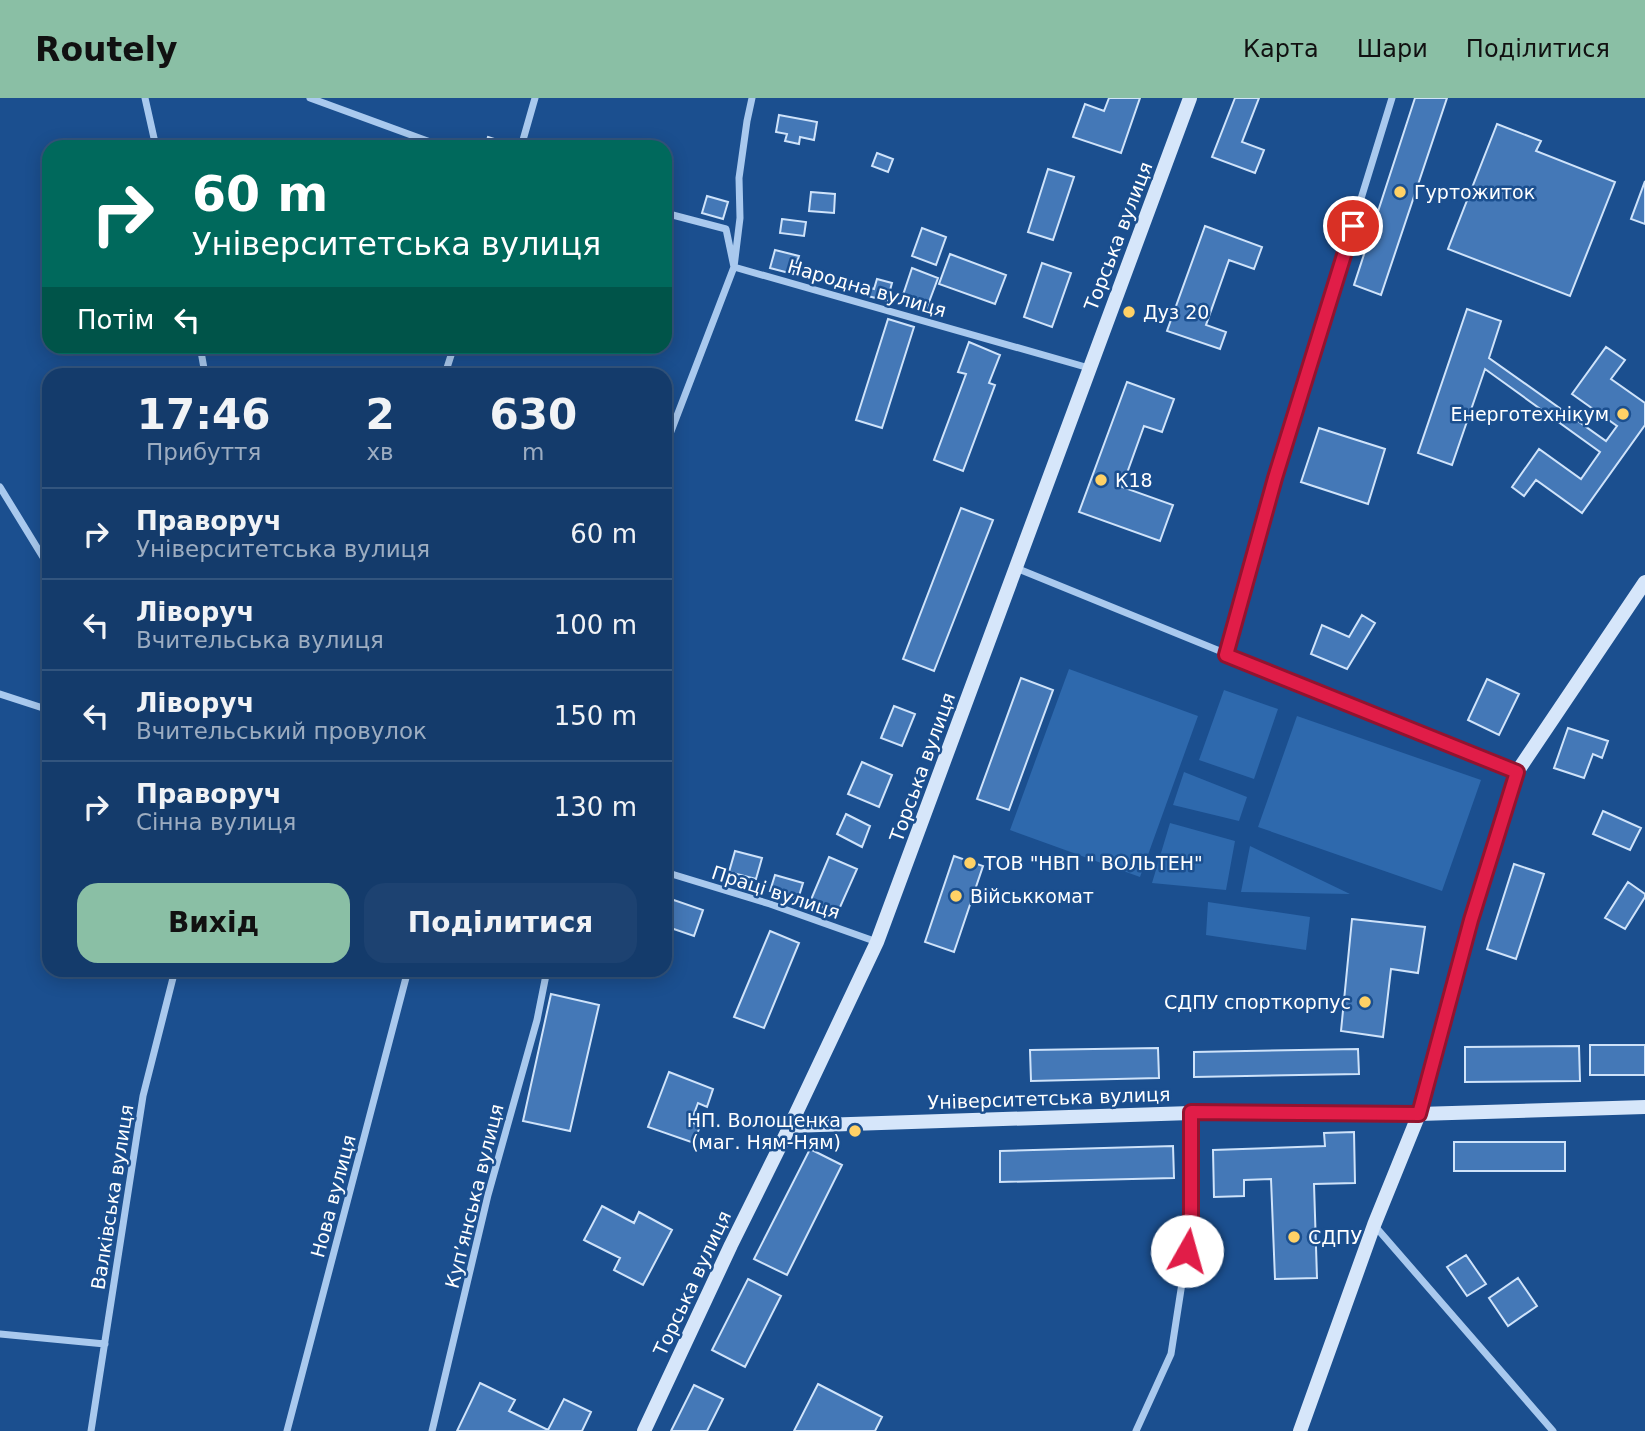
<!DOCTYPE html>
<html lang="uk">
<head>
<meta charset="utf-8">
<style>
  :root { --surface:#143b6b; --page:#1d4271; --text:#f1f3f6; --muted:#9dadc1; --line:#33557e; --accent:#8abfa5 }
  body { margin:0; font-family:"DejaVu Sans",sans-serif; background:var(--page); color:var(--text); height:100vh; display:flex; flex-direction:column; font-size:26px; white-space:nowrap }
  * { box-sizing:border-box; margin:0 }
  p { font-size:23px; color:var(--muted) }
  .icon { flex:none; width:38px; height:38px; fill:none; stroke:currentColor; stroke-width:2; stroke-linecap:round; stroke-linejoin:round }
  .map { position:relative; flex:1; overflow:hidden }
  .sheet { position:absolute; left:42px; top:270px; width:630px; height:609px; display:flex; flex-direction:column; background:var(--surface); border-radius:21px; box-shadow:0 4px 18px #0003,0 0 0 2px var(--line) }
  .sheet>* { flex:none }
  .banner { position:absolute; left:42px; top:42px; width:630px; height:214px; border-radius:21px; box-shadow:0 4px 18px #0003,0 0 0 2px var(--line); background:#00695c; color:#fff; overflow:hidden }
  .pin { position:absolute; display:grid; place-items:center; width:60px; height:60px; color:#fff; margin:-30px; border:4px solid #fff; border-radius:50%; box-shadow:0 2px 7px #0007 }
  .me { position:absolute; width:77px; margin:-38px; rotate:7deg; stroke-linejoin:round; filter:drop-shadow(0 0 5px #0008) }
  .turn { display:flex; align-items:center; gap:24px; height:147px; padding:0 35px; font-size:32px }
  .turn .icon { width:91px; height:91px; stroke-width:2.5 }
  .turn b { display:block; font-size:49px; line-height:60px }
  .then { display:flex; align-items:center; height:66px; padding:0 35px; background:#0003; gap:14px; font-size:26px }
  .eta { display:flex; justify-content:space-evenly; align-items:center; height:119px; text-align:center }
  .eta b { font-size:42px; font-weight:600; line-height:49px }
  .primary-button { display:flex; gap:14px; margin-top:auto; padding:14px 35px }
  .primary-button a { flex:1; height:80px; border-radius:21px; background:var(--accent); color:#111; font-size:28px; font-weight:600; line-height:80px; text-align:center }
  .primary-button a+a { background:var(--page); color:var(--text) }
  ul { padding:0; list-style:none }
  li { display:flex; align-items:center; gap:21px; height:91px; padding:0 35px; border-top:2px solid var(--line) }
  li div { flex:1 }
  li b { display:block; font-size:26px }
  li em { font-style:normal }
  header { display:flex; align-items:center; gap:42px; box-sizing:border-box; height:98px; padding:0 35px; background:var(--accent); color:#111 }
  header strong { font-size:33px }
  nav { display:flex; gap:38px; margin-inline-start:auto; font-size:24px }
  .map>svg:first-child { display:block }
  .green { fill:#2e69ad }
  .building { fill:#4478b7; stroke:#cfe3fa; stroke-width:2 }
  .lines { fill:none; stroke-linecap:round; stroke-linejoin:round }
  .street { stroke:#a9c9ee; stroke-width:7 }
  .secondary { stroke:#d6e6fa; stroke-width:14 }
  .route-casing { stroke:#92132f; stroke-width:18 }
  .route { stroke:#e11d48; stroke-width:12 }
  .poi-dot { fill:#ffd166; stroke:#1b4f8f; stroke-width:2.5 }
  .labels { text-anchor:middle; stroke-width:5; stroke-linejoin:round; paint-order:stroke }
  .poi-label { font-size:19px; fill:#fff; stroke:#1b4f8f; text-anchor:start }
  .street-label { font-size:19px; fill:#fff; stroke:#1b4f8f }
</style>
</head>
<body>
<header>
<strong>Routely</strong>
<nav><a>Карта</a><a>Шари</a><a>Поділитися</a></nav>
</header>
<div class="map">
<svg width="1645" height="1333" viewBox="0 0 1645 1333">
  <rect width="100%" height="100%" fill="#1b4f8f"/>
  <path class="green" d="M1069 571 1198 618 1140 779 1010 732Z
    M1224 592 1278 611 1254 681 1199 662Z
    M1297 618 1481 682 1442 793 1258 729Z
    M1184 674 1247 699 1239 723 1173 707Z
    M1170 725 1235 743 1226 792 1152 785Z
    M1250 748 1350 796 1241 794Z
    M1208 804 1310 819 1306 852 1206 837Z"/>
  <path class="building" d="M1109 0H1140L1121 55 1073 39 1085 6 1104 13Z
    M1235 0H1259L1242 44 1264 52 1255 75 1212 59Z
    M1415 0H1447L1381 197 1354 187Z
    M779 17 817 24 814 42 800 39 799 46 785 43 787 36 776 34Z
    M1497 26 1541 43 1536 53 1615 84 1570 198 1448 151Z
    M488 39 513 47 512 49H485Z
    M877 55 893 61 888 74 872 68Z
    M1048 71 1074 79 1053 142 1028 134Z
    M1645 83V126L1631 121Z
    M811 94 835 96 834 115 809 113Z
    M707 98 728 104 723 121 702 115Z
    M782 121 806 124 804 138 780 135Z
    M1205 128 1262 149 1254 171 1229 162 1206 227 1226 234 1220 251 1167 233Z
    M922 130 946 139 936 167 912 158Z
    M775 152 799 158 793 176 770 170Z
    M950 156 1006 177 995 206 939 186Z
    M1042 165 1071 175 1052 229 1024 219Z
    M912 170 938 180 926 212 901 203Z
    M877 181 892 185 887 203 864 197 866 189 874 191Z
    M1467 211 1501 223 1489 260 1606 343 1617 328 1572 296 1606 249 1625 262 1611 281 1645 305V327L1582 415 1536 382 1524 398 1512 389 1539 351 1581 381 1600 354 1485 271 1452 367 1418 355Z
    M888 221 914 229 882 330 856 322Z
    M969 244 1000 257 989 285 995 287 963 373 934 362 966 276 958 274Z
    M1127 284 1174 301 1162 334 1144 328 1122 389 1173 407 1160 443 1079 414Z
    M1319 330 1385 351 1368 406 1301 384Z
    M961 410 993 422 934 573 903 561Z
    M1362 517 1375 525 1347 571 1311 556 1322 527 1349 539Z
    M1021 580 1053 592 1009 712 977 701Z
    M1487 581 1519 596 1499 637 1468 622Z
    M894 608 915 616 902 648 881 640Z
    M1568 630 1608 643 1602 660 1593 656 1584 680 1554 670Z
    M862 664 892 677 879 709 848 696Z
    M1603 713 1641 730 1630 752 1593 736Z
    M846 716 870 728 862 749 837 736Z
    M735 753 762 760 756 781 729 774Z
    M954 758 983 768 954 854 925 844Z
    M829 759 857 771 837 816 810 804Z
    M1514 766 1544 776 1516 861 1487 851Z
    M775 777 803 785 798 801 770 793Z
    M1628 784 1645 796V799L1625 831 1605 820Z
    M665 799 703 812 694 838 665 828Z
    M1352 821 1425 829 1418 875 1391 871 1383 939 1341 933Z
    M770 833 799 845 764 930 734 919Z
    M551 896 599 907 570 1033 523 1023Z
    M1590 947H1645V977H1590Z
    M1579 948 1580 983 1465 984V949Z
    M1158 950 1159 980 1031 983 1030 952Z
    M1358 951 1359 976 1194 979V954Z
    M669 974 713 991 707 1009 698 1005 691 1024 700 1028 694 1045 648 1029Z
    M1354 1034 1355 1085 1314 1086 1317 1180 1275 1181 1271 1081 1244 1082V1098L1214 1099 1213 1052 1325 1048 1324 1035Z
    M1454 1044H1565V1073H1454Z
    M1173 1048 1174 1080 1000 1084V1053Z
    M810 1051 842 1067 787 1177 754 1161Z
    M602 1108 634 1125 639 1114 672 1132 643 1187 614 1172 620 1160 584 1142Z
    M1466 1157 1486 1186 1467 1198 1447 1169Z
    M1518 1180 1537 1208 1508 1228 1489 1200Z
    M748 1181 781 1198 745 1269 712 1252Z
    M480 1285 515 1302 509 1313 548 1332 564 1301 591 1314 582 1333H457Z
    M818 1286 882 1319 875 1333H794Z
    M694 1287 723 1301 707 1333H671Z"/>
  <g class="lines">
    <path class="street" d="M145 0 156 49
      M310 0 444 49
      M521 49 535 0
      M665 115 726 131 734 169 1089 270
      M200 248 205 276
      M445 276 454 248
      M665 349 734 169 740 120 739 80 747 23 752 0
      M0 389 49 469
      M1016 470 1517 674
      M1226 557 1275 380 1392 0
      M0 596 49 612
      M665 774 770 806 877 844
      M1374 1127 1553 1333
      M0 1236 105 1246
      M91 1333 143 998 175 872
      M287 1333 408 872
      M432 1333 488 1097 537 922 547 872
      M1136 1333 1171 1256 1191 1127V1015"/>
    <path class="secondary" d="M790 1028 1191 1015 1419 1016 1645 1009
      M644 1333 731 1147 790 1028 877 844 1190 0
      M1300 1333 1374 1127 1419 1016 1471 822 1517 674 1645 484"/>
  </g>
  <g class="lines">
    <defs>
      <path id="route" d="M1187 1153 1191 1127V1014L1419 1016 1471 822 1517 674 1226 557 1275 380 1353 128"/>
    </defs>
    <use href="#route" class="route-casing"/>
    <use href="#route" class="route"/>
  </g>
  <g class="poi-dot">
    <circle cx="1400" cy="94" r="7"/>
    <circle cx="1129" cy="214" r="7"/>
    <circle cx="1623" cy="316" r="7"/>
    <circle cx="1101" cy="382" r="7"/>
    <circle cx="970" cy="765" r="7"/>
    <circle cx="956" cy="798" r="7"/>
    <circle cx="1365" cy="904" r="7"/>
    <circle cx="855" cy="1033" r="7"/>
    <circle cx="1294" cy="1139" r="7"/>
  </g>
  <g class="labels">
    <g class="poi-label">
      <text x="1414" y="101">Гуртожиток</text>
      <text x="1143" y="221">Дуз 20</text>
      <text x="1609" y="323" text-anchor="end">Енерготехнікум</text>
      <text x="1115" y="389">К18</text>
      <text x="984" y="772">ТОВ "НВП " ВОЛЬТЕН"</text>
      <text x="970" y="805">Військкомат</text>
      <text x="1351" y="911" text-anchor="end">СДПУ спорткорпус</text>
      <text x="841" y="1029" text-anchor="end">НП. Волощенка<tspan x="841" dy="22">(маг. Ням-Ням)</tspan></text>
      <text x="1308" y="1146">СДПУ</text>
    </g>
    <g class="street-label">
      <text transform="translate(1118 138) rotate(-69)" y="7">Торська вулиця</text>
      <text transform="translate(867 190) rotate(16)" y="7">Народна вулиця</text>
      <text transform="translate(922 669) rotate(-70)" y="7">Торська вулиця</text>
      <text transform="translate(776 794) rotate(18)" y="7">Праці вулиця</text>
      <text transform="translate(1049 1000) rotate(-2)" y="7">Університетська вулиця</text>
      <text transform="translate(333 1098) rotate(-75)" y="7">Нова вулиця</text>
      <text transform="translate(474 1098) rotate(-76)" y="7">Куп’янська вулиця</text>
      <text transform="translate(112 1099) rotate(-81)" y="7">Валківська вулиця</text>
      <text transform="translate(692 1185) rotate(-65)" y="7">Торська вулиця</text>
    </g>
  </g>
</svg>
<div class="pin" style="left:1353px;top:128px;background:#d93025"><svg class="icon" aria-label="arrive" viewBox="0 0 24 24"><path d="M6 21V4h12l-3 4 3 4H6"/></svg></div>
<svg class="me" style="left:1187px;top:1153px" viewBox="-20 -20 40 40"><circle r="19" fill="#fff"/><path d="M0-13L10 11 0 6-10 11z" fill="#e11d48"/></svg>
<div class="banner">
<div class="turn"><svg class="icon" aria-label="right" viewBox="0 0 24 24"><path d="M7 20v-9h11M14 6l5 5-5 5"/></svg><div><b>60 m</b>Університетська вулиця</div></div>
<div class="then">Потім<svg class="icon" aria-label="left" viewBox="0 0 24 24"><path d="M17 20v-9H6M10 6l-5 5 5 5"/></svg></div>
</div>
<section class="sheet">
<div class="eta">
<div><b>17:46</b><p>Прибуття</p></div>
<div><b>2</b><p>хв</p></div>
<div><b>630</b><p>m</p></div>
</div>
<ul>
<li><svg class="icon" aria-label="right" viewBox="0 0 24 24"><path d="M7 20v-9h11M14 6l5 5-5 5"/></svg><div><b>Праворуч</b><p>Університетська вулиця</p></div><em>60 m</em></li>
<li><svg class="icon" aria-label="left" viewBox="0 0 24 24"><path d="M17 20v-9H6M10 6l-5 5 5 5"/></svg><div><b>Ліворуч</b><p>Вчительська вулиця</p></div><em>100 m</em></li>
<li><svg class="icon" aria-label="left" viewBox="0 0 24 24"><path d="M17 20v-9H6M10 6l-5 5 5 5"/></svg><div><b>Ліворуч</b><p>Вчительський провулок</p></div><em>150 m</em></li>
<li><svg class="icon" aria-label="right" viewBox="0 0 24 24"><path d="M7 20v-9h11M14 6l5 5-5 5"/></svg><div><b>Праворуч</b><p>Сінна вулиця</p></div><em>130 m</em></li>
</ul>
<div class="primary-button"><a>Вихід</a><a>Поділитися</a></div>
</section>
</div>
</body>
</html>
